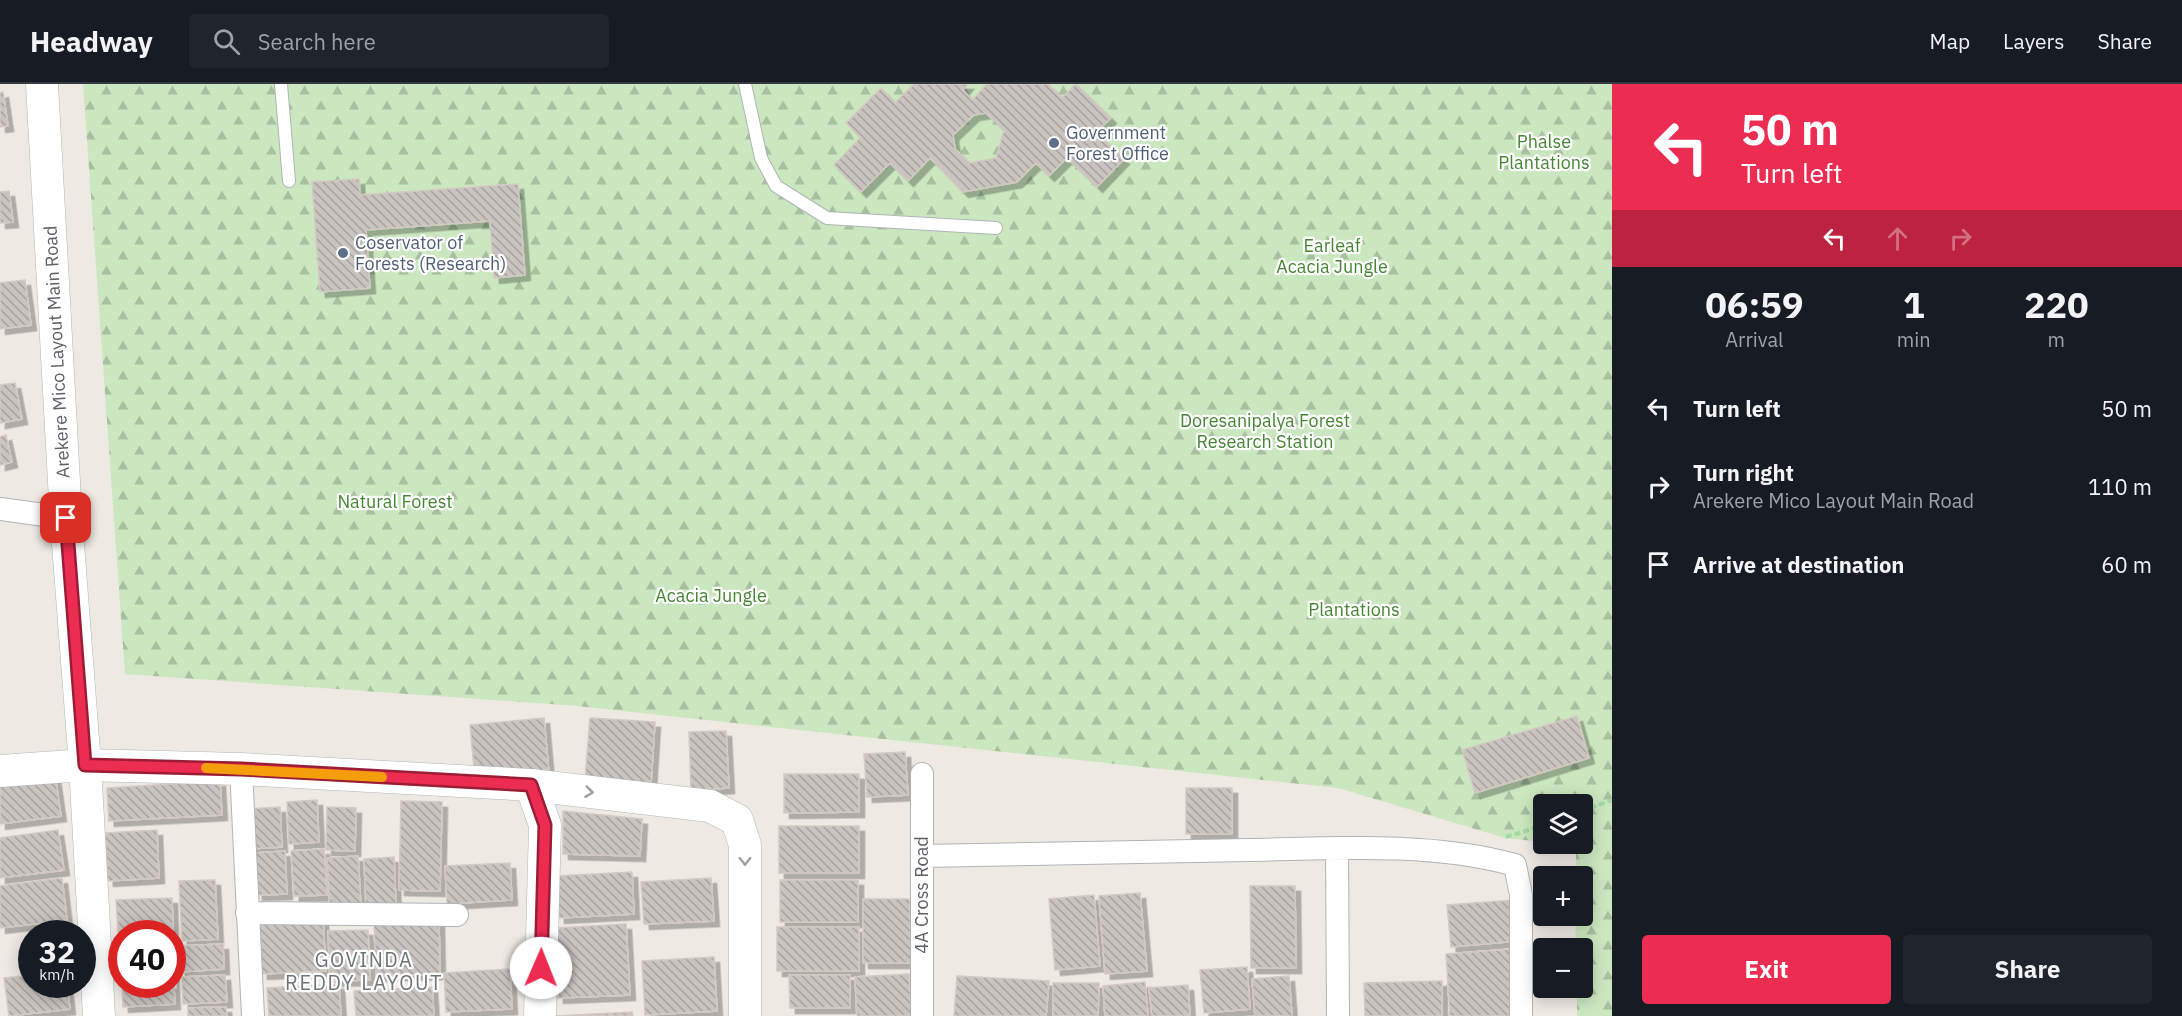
<!DOCTYPE html>
<html lang="en">
<head>
<meta charset="utf-8">
<style>
  :root { --surface:#171b24; --page:#20242c; --text:#f1f3f6; --muted:#9ea1a6; --line:#363941; --accent:#ed2c52 }
  body { margin:0; font-family:"IBM Plex Sans",sans-serif; background:var(--page); color:var(--text); height:100vh; display:flex; flex-direction:column; font-size:22px; white-space:nowrap }
  * { box-sizing:border-box; margin:0 }
  p { font-size:20px; color:var(--muted) }
  .icon { flex:none; width:33px; height:33px; fill:none; stroke:currentColor; stroke-width:2; stroke-linecap:round; stroke-linejoin:round }
  .map { position:relative; flex:1; overflow:hidden }
  .drawer { display:flex; flex-direction:column; background:var(--surface); width:570px }
  .drawer>* { flex:none }
  .guide { background:#ed2c52; color:#fff; overflow:hidden }
  .controls { position:absolute; left:1533px; top:710px; display:grid; gap:12px }
  .controls a { display:grid; place-items:center; width:60px; height:60px; border-radius:6px; background:var(--surface); box-shadow:0 3px 15px #0003; font-size:30px }
  .speed { position:absolute; left:18px; top:836px; display:flex; gap:12px; font-size:30px; font-weight:700; text-align:center }
  .speed>* { display:grid; place-content:center; width:78px; height:78px; border-radius:50%; background:var(--surface); box-shadow:0 3px 15px #0003; line-height:1 }
  .speed small { font-size:15px; font-weight:400 }
  .speed .limit { border:9px solid #d22; background:#fff; color:#111 }
  .pin { position:absolute; display:grid; place-items:center; width:51px; height:51px; color:#fff; margin:-26px; border-radius:12px; box-shadow:0 3px 9px #0006 }
  .me { position:absolute; width:66px; margin:-33px; rotate:1deg; stroke-linejoin:round; filter:drop-shadow(0 0 4px #0008) }
  .turn { display:flex; align-items:center; gap:21px; height:126px; padding:0 30px; font-size:27px }
  .turn .icon { width:78px; height:78px; stroke-width:2.5 }
  .turn b { display:block; font-size:42px; line-height:51px }
  .lanes { display:flex; align-items:center; height:57px; padding:0 30px; background:#0003; justify-content:center; gap:30px; direction:ltr }
  .lanes .off { opacity:.35 }
  .eta { display:flex; justify-content:space-evenly; align-items:center; height:102px; text-align:center }
  .eta b { font-size:36px; font-weight:700; line-height:42px }
  .action { display:flex; gap:12px; margin-top:auto; padding:12px 30px }
  .action a { flex:1; height:69px; border-radius:6px; background:var(--accent); color:#fff; font-size:24px; font-weight:700; line-height:69px; text-align:center }
  .action a+a { background:var(--page); color:var(--text) }
  ul { padding:0; list-style:none }
  li { display:flex; align-items:center; gap:18px; height:78px; padding:0 30px }
  li div { flex:1 }
  li b { display:block; font-size:22px }
  li em { font-style:normal }
  header { display:flex; align-items:center; gap:36px; box-sizing:border-box; height:84px; padding:0 30px; background:var(--surface); border-bottom:2px solid var(--line) }
  header strong { font-size:28px }
  nav { display:flex; gap:33px; margin-inline-start:auto; font-size:21px }
  .search { width:420px; height:54px; background:var(--page); display:flex; align-items:center; gap:15px; box-sizing:border-box; padding:0 21px; border-radius:6px; color:var(--muted); font-size:22px }
  main { display:flex; flex:1; min-height:0 }
  .map>svg:first-child { display:block }
  .forest { fill:url(#forest-firs) }
  .building { fill:url(#building-back-hatch); stroke:#d4c9c2; stroke-width:1.5; fill-rule:evenodd; filter:url(#shadow) }
  .lines { fill:none; stroke-linecap:round; stroke-linejoin:round }
  .lane-casing { stroke:#afb4b7; stroke-width:14 }
  .street-casing { stroke:#afb4b7; stroke-width:24 }
  .secondary-casing { stroke:#b0b6b9; stroke-width:33 }
  .path { stroke:#a3d9a3; stroke-width:4; stroke-dasharray:6 3; stroke-linecap:butt }
  .lane { stroke:#fff; stroke-width:12 }
  .street { stroke:#fff; stroke-width:22 }
  .secondary { stroke:#fff; stroke-width:32 }
  .oneway { stroke:#9da1a3 }
  .route-casing { stroke:#9a1d35; stroke-width:15 }
  .route { stroke:#ed2c52; stroke-width:10 }
  .slow { stroke:#f59e0b; stroke-width:10 }
  .service-dot { fill:#5c6f8a; stroke:#fff; stroke-width:2 }
  .labels { text-anchor:middle; stroke-width:4.5; stroke-linejoin:round; paint-order:stroke }
  .service-label { font-size:18px; fill:#4e5e75; stroke:#fff; text-anchor:start }
  .park-label { font-size:18px; fill:#458533; stroke:#fff }
  .street-label { font-size:18px; fill:#5c6265; stroke:#fff }
  .neighbourhood-label { font-size:20px; letter-spacing:1.5px; fill:#6d7577; stroke:#fff }
</style>
</head>
<body>
<header>
<strong>Headway</strong>
<div class="search"><svg class="icon" aria-label="search" viewBox="0 0 24 24"><circle cx="10" cy="10" r="6"/><path d="M15 15l6 6"/></svg>Search here</div>
<nav><a>Map</a><a>Layers</a><a>Share</a></nav>
</header>
<main>
<div class="map">
<svg width="1612" height="932" viewBox="0 0 1612 932">
  <defs>
    <pattern id="forest-firs" width="22" height="20" patternUnits="userSpaceOnUse" patternTransform="scale(1.5)"><rect width="22" height="20" fill="#cbe7c0"/><path d="M5 1l3.5 6h-7zM16 11l3.5 6h-7z" fill="#a8bfa0"/></pattern>
    <pattern id="building-back-hatch" width="6" height="6" patternUnits="userSpaceOnUse" patternTransform="scale(1.5)"><rect width="6" height="6" fill="#cac4c1"/><path d="M-1 5l2 2M0 0l6 6M5-1l2 2" fill="none" stroke="#a7a3a0"/></pattern>
    <filter id="shadow"><feDropShadow dx="5.5" dy="5.5" stdDeviation="0" flood-color="#0004"/></filter>
  </defs>
  <rect width="100%" height="100%" fill="#efe9e4"/>
  <path class="forest" d="M83 0H1612V932H1577V903H1582V864H1576L1575 831H1582V792H1576V761L1559 759H1582V720H1544L1543 758 1505 754 1338 704 577 622 125 590Z"/>
  <path class="building" d="M914 0H968L963 6 972 16 987 0H1048L1062 14 1076 0 1111 34 1096 48 1124 75 1097 103 1067 74 1049 92 1036 79 1017 98 963 108 930 74 908 97 890 79 861 108 834 81 861 53 846 39 881 4 895 19ZM986 29 1004 46 996 74 970 79 955 65 953 51 974 31Z
    M3 8 8 42 0 43V9Z
    M359 95 360 111 518 100 525 191 494 194 490 137 366 146 370 204 320 208 312 98Z
    M9 107 13 138 0 139V108Z
    M25 196 31 241 0 245V199Z
    M15 299 22 335 0 339V301Z
    M6 351 12 378 0 381V353Z
    M1577 632 1589 674 1475 709 1462 666Z
    M544 634 549 690 475 696 470 641Z
    M590 634 655 638 651 700 585 695Z
    M726 647 729 704 691 706 689 648Z
    M905 668 908 711 867 713 864 670Z
    M784 690H859V728L784 729Z
    M55 691 61 732 0 740V698Z
    M220 697 222 731 109 737 107 704Z
    M1186 704H1232V750H1186Z
    M317 716 319 758 289 760 287 718Z
    M401 717 442 718 440 807 399 806Z
    M280 723 282 763 250 765 247 725Z
    M327 723 356 724 355 767 326 766Z
    M563 727 642 735 640 772 563 770Z
    M779 742H859V789H779Z
    M58 746 64 786 0 794V754Z
    M157 746 159 794 108 797 105 749Z
    M324 765 327 811 294 812 291 767Z
    M285 767 287 810 257 811 255 769Z
    M358 772 361 823 330 824 327 774Z
    M394 773 396 822 366 823 364 775Z
    M510 779 512 816 447 820 445 782Z
    M632 788 634 830 559 834 557 792Z
    M62 794 67 836 0 844V802Z
    M711 794 714 837 644 840 641 798Z
    M215 796 218 855 182 857 179 797Z
    M780 796H858V838H780Z
    M1250 802H1295L1296 884H1251Z
    M1140 809 1147 887 1105 890 1099 812Z
    M1094 811 1100 882 1055 886 1049 815Z
    M172 814 173 846 118 848 116 816Z
    M863 815H910L911 879H863Z
    M1514 816 1517 857 1451 863 1447 821Z
    M323 836 326 887 262 890 259 839Z
    M439 837 440 890 376 892 374 839Z
    M626 840 630 911 558 914 555 844Z
    M777 843H859V887H777Z
    M368 846 370 896 330 897 328 847Z
    M223 860 224 885 180 888 178 862Z
    M1513 865 1518 932H1450L1446 870Z
    M172 868 175 920 123 923 122 900H172Z
    M714 873 717 927 645 931 642 877Z
    M1247 883 1250 925 1204 929 1200 886Z
    M510 885 512 925 446 928 444 889Z
    M909 890 912 932H857L855 893Z
    M32 891V900H67L70 925 9 932 4 894Z
    M225 891 227 918 183 920 182 893Z
    M789 891H850V924H790Z
    M957 892 1049 897 1046 932H954Z
    M1289 892 1292 932H1255L1252 895Z
    M1442 897V932H1365L1364 899Z
    M1145 898 1148 932H1105L1103 902Z
    M1053 899H1099L1098 932H1053Z
    M339 900 341 932H269L267 904Z
    M1188 901 1190 932H1152L1149 904Z
    M432 903 434 932H356L354 907Z
    M226 923 227 932H188V924Z
    M632 928 633 932H555Z"/>
  <g class="lines">
    <defs>
      <path id="lane" d="M281 0 289 97
        M745 0 761 74 776 102 827 134 996 144"/>
      <path id="street" d="M0 425 66 434
        M241 685 253 932
        M1337 764 1338 932
        M922 772C1031 770 1140 768 1249 766 1334 764 1433 758 1515 781L1521 811V932
        M247 829 457 831
        M922 932V690"/>
      <path id="secondary" d="M42 0 66 434 85 681 99 932
        M0 687 85 681 241 685 531 701 710 722 737 736 745 761V932
        M531 701 545 741 540 932"/>
    </defs>
    <use href="#lane" class="lane-casing"/>
    <use href="#street" class="street-casing"/>
    <use href="#secondary" class="secondary-casing"/>
    <path class="path" d="M1582 727 1612 716
      M1506 753 1544 741"/>
    <use href="#lane" class="lane"/>
    <use href="#street" class="street"/>
    <use href="#secondary" class="secondary"/>
  </g>
  <defs><path id="oneway-chevron" d="M-2-3.5L2.5 0L-2 3.5" fill="none" stroke-width="1.6" stroke-linecap="round" stroke-linejoin="round" transform="scale(1.5)"/></defs>
  <g class="oneway">
    <use href="#oneway-chevron" transform="translate(589 708) rotate(7)"/>
    <use href="#oneway-chevron" transform="translate(745 777) rotate(90)"/>
  </g>
  <g class="lines">
    <defs>
      <path id="route" d="M66 434 85 681 241 685 531 701 545 741 541 884"/>
    </defs>
    <use href="#route" class="route-casing"/>
    <use href="#route" class="route"/>
    <path class="slow" d="M206 684 382 693"/>
  </g>
  <g class="service-dot">
    <circle cx="1054" cy="59" r="6"/>
    <circle cx="343" cy="169" r="6"/>
  </g>
  <g class="labels">
    <g class="service-label">
      <text x="1066" y="55">Government<tspan x="1066" dy="21">Forest Office</tspan></text>
      <text x="355" y="165">Coservator of<tspan x="355" dy="21">Forests (Research)</tspan></text>
    </g>
    <g class="park-label">
      <text x="1544" y="64">Phalse<tspan x="1544" dy="21">Plantations</tspan></text>
      <text x="1332" y="168">Earleaf<tspan x="1332" dy="21">Acacia Jungle</tspan></text>
      <text x="1265" y="343">Doresanipalya Forest<tspan x="1265" dy="21">Research Station</tspan></text>
      <text x="395" y="424">Natural Forest</text>
      <text x="711" y="518">Acacia Jungle</text>
      <text x="1354" y="532">Plantations</text>
    </g>
    <g class="street-label">
      <text transform="translate(57 268) rotate(-93)" y="6">Arekere Mico Layout Main Road</text>
      <text transform="translate(922 811) rotate(-90)" y="6">4A Cross Road</text>
    </g>
    <g class="neighbourhood-label">
      <text x="364" y="883">GOVINDA<tspan x="364" dy="23">REDDY LAYOUT</tspan></text>
    </g>
  </g>
</svg>
<div class="controls">
<a><svg class="icon" aria-label="layers" viewBox="0 0 24 24"><path d="M12 4l9 5-9 5-9-5zM3 14l9 5 9-5"/></svg></a>
<a>+</a>
<a>−</a>
</div>
<div class="speed"><div>32<small>km/h</small></div><div class="limit">40</div></div>
<div class="pin" style="left:66px;top:434px;background:#d93025"><svg class="icon" aria-label="arrive" viewBox="0 0 24 24"><path d="M6 21V4h12l-3 4 3 4H6"/></svg></div>
<svg class="me" style="left:541px;top:884px" viewBox="-20 -20 40 40"><circle r="19" fill="#fff"/><path d="M0-13L10 11 0 6-10 11z" fill="#ed2c52"/></svg>
</div>
<section class="drawer">
<div class="guide">
<div class="turn"><svg class="icon" aria-label="left" viewBox="0 0 24 24"><path d="M17 20v-9H6M10 6l-5 5 5 5"/></svg><div><b>50 m</b>Turn left</div></div>
<div class="lanes"><svg class="icon" aria-label="left" viewBox="0 0 24 24"><path d="M17 20v-9H6M10 6l-5 5 5 5"/></svg><svg class="icon off" aria-label="ahead" viewBox="0 0 24 24"><path d="M12 20V5M6 11l6-6 6 6"/></svg><svg class="icon off" aria-label="right" viewBox="0 0 24 24"><path d="M7 20v-9h11M14 6l5 5-5 5"/></svg></div>
</div>
<div class="eta">
<div><b>06:59</b><p>Arrival</p></div>
<div><b>1</b><p>min</p></div>
<div><b>220</b><p>m</p></div>
</div>
<ul>
<li><svg class="icon" aria-label="left" viewBox="0 0 24 24"><path d="M17 20v-9H6M10 6l-5 5 5 5"/></svg><div><b>Turn left</b></div><em>50 m</em></li>
<li><svg class="icon" aria-label="right" viewBox="0 0 24 24"><path d="M7 20v-9h11M14 6l5 5-5 5"/></svg><div><b>Turn right</b><p>Arekere Mico Layout Main Road</p></div><em>110 m</em></li>
<li><svg class="icon" aria-label="arrive" viewBox="0 0 24 24"><path d="M6 21V4h12l-3 4 3 4H6"/></svg><div><b>Arrive at destination</b></div><em>60 m</em></li>
</ul>
<div class="action"><a>Exit</a><a>Share</a></div>
</section>
</main>
</body>
</html>
